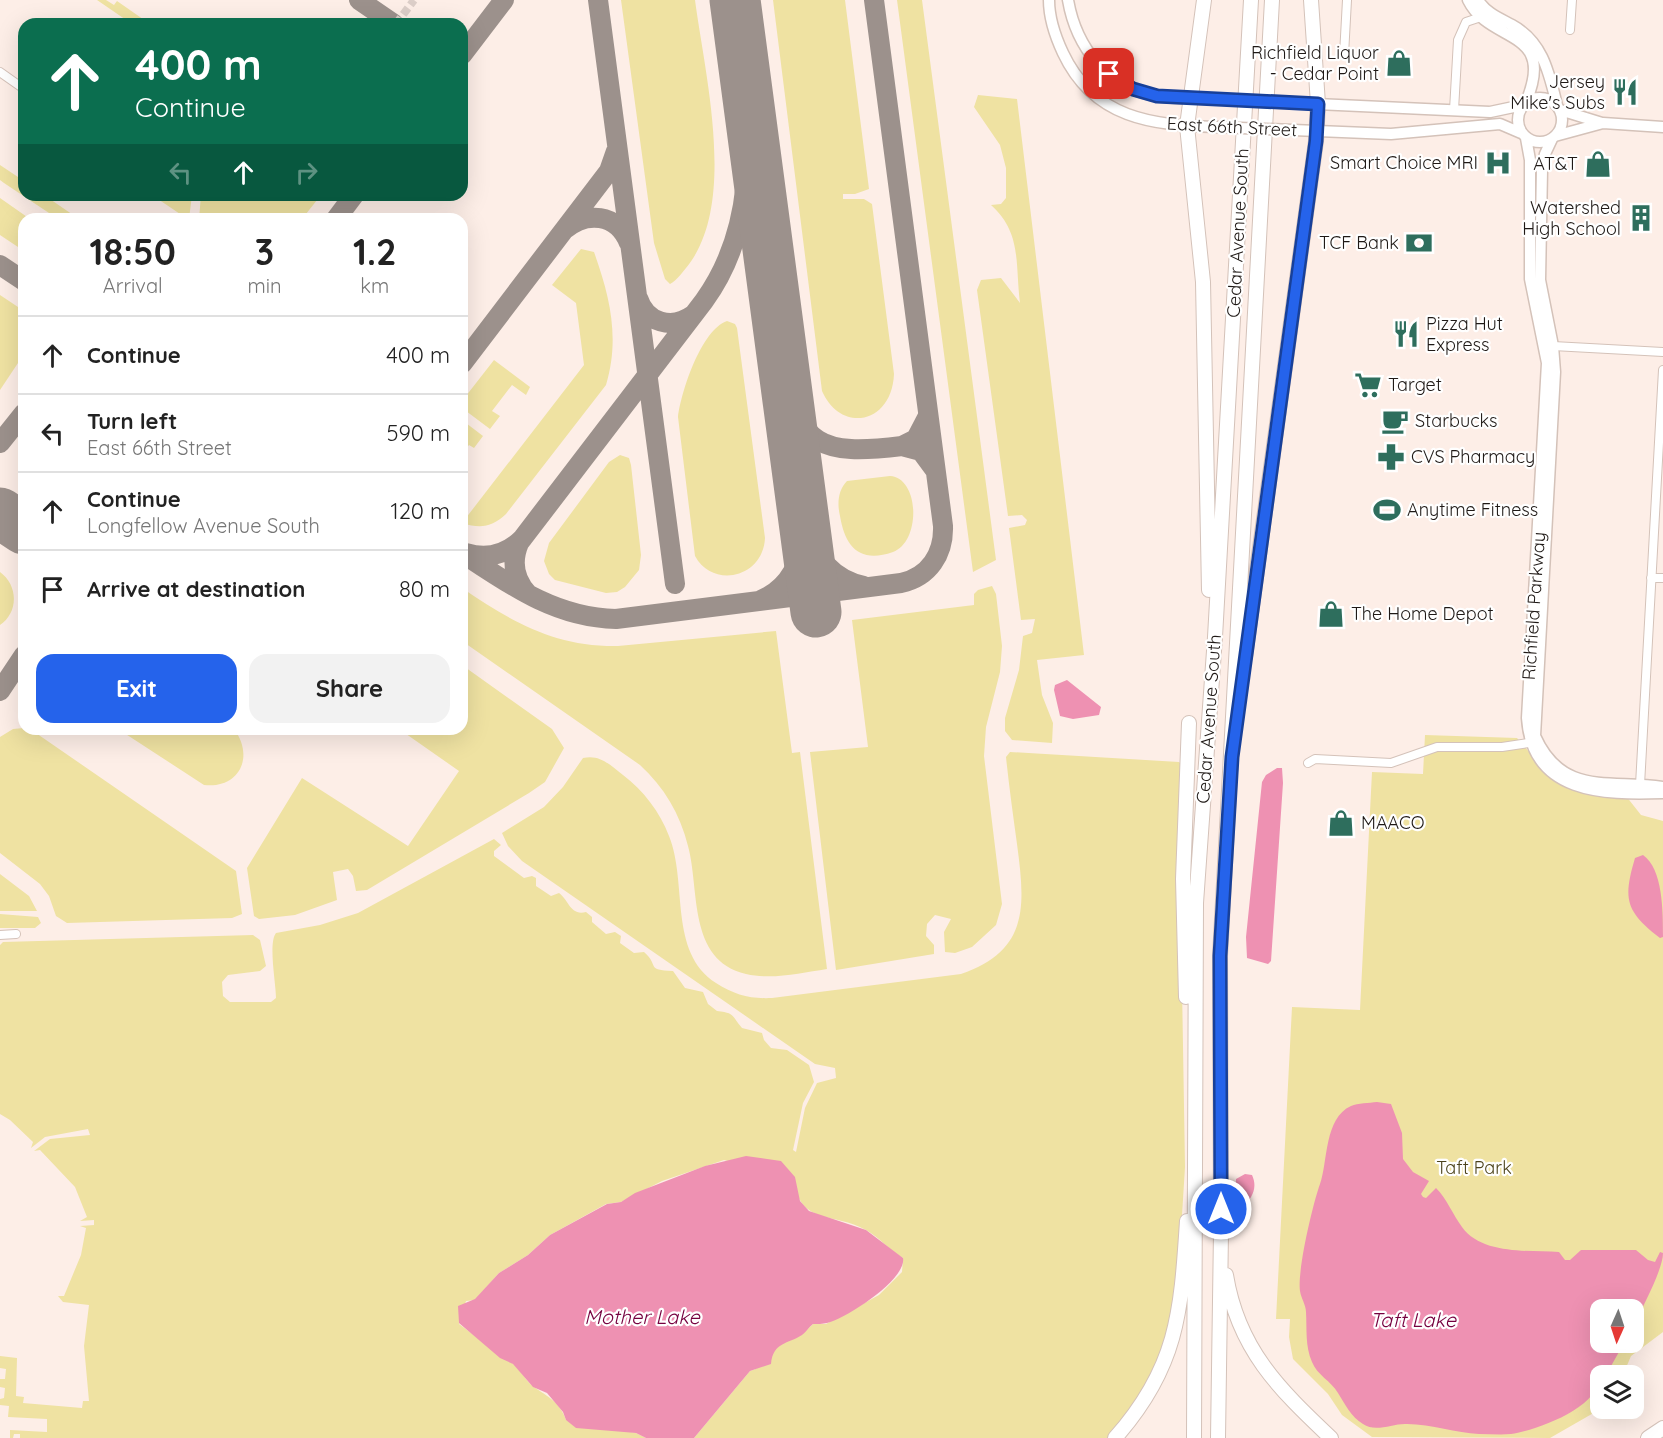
<!DOCTYPE html>
<html lang="en">
<head>
<meta charset="utf-8">
<style>
  :root { --surface:#fff; --page:#f2f2f2; --text:#222; --muted:#767676; --line:#e0e0e0; --accent:#2563eb }
  body { margin:0; font-family:Quicksand,sans-serif; background:var(--page); color:var(--text); height:100vh; display:flex; flex-direction:column; font-size:22px; white-space:nowrap }
  * { box-sizing:border-box; margin:0 }
  p { font-size:20px; color:var(--muted) }
  .icon { flex:none; width:33px; height:33px; fill:none; stroke:currentColor; stroke-width:2; stroke-linecap:round; stroke-linejoin:round }
  .map { position:relative; flex:1; overflow:hidden }
  .panel { position:absolute; left:18px; top:213px; width:450px; height:522px; display:flex; flex-direction:column; background:var(--surface); border-radius:18px; box-shadow:0 6px 24px #0002 }
  .panel>* { flex:none }
  .banner { position:absolute; left:18px; top:18px; width:450px; height:183px; border-radius:18px; box-shadow:0 6px 24px #0002; background:#0b6e4f; color:#fff; overflow:hidden }
  .needle { width:39px; rotate:183deg }
  .buttons { position:absolute; left:1590px; top:1299px; display:grid; gap:12px }
  .buttons a { display:grid; place-items:center; width:54px; height:54px; border-radius:12px; background:var(--surface); box-shadow:0 6px 24px #0002; font-size:30px }
  .pin { position:absolute; display:grid; place-items:center; width:51px; height:51px; color:#fff; margin:-26px; border-radius:12px; box-shadow:0 3px 9px #0006 }
  .me { position:absolute; width:66px; margin:-33px; rotate:0deg; stroke-linejoin:round; filter:drop-shadow(0 0 4px #0008) }
  .turn { display:flex; align-items:center; gap:21px; height:126px; padding:0 18px; font-size:27px }
  .turn .icon { width:78px; height:78px; stroke-width:2.5 }
  .turn b { display:block; font-size:42px; line-height:51px }
  .lanes { display:flex; align-items:center; height:57px; padding:0 18px; background:#0003; justify-content:center; gap:30px; direction:ltr }
  .lanes .off { opacity:.35 }
  .eta { display:flex; justify-content:space-evenly; align-items:center; height:102px; text-align:center }
  .eta b { font-size:36px; font-weight:700; line-height:42px }
  .action { display:flex; gap:12px; margin-top:auto; padding:12px 18px }
  .action a { flex:1; height:69px; border-radius:18px; background:var(--accent); color:#fff; font-size:24px; font-weight:700; line-height:69px; text-align:center }
  .action a+a { background:var(--page); color:var(--text) }
  ul { padding:0; list-style:none }
  li { display:flex; align-items:center; gap:18px; height:78px; padding:0 18px; border-top:2px solid var(--line) }
  li div { flex:1 }
  li b { display:block; font-size:22px }
  li em { font-style:normal }
  .map>svg:first-child { display:block }
  .green { fill:#efe2a2; fill-rule:evenodd }
  .water { fill:#ee91b2 }
  .lines { fill:none; stroke-linecap:round; stroke-linejoin:round }
  .taxiway { stroke:#9c918c; stroke-width:20 }
  .runway { stroke:#9c918c; stroke-width:51 }
  .street-tunnel { stroke:#dccec8; stroke-width:8; stroke-dasharray:8 4; stroke-linecap:butt }
  .street-casing { stroke:#d4c2b9; stroke-width:10 }
  .secondary-casing { stroke:#d4c2b9; stroke-width:13 }
  .highway-casing { stroke:#d4c2b9; stroke-width:16 }
  .street { stroke:#fff; stroke-width:8 }
  .secondary { stroke:#fff; stroke-width:10 }
  .highway { stroke:#fff; stroke-width:14 }
  .secondary-bridge-casing { stroke:#d4c2b9; stroke-width:13; stroke-linecap:butt }
  .secondary-bridge { stroke:#fff; stroke-width:10 }
  .route-casing { stroke:#184099; stroke-width:15 }
  .route { stroke:#2563eb; stroke-width:10 }
  .labels { text-anchor:middle; stroke-width:4.5; stroke-linejoin:round; paint-order:stroke }
  .poi-label { font-size:18px; fill:#1f1916; stroke:#fff; text-anchor:start }
  .street-label { font-size:18px; fill:#1f1916; stroke:#fff }
  .park-label { font-size:18px; fill:#4c431b; stroke:#fff }
  .water-label { font-size:20px; font-style:italic; fill:#75003f; stroke:#fff }
</style>
</head>
<body>
<div class="map">
<svg width="1663" height="1438" viewBox="0 0 1663 1438">
  <rect width="100%" height="100%" fill="#fdeee7"/>
  <path class="green" d="M97 0H106L114 5 117 1 150 24H132Z
    M621 0H695C705 76 738 205 686 268 681 274 677 280 670 284L665 279 654 243Z
    M773 0H845L869 189 855 194H843V199H864L872 204 894 374C892 424 841 434 822 391Z
    M897 0H922L996 560 973 572Z
    M978 95 1017 99 1084 655 1037 660 1042 695 1053 723 1052 743 1012 740 1005 731V718L1019 670 1023 636 1032 633 1035 619 1021 620 1009 528 1025 525 1027 520 1022 515 1008 516 977 290 981 280 1001 278 1020 303C1015 263 1022 233 991 205L1001 204 1006 198V168L1000 145 974 107Z
    M0 165 24 181V195H44L79 219H58L4 183 0 180Z
    M152 195H192L189 219H182L183 216Z
    M201 195H321L302 219H199Z
    M0 198 30 219H24V251L0 235Z
    M581 249 594 252C610 297 620 338 606 385L506 514C492 527 481 529 462 523L584 365 576 303 552 285Z
    M0 295 24 311V354L0 390Z
    M727 321 735 324 737 328 765 538C763 578 713 589 695 556L678 417C681 392 701 330 727 321Z
    M494 360 530 387 526 395 512 385 492 411 500 416 490 429 462 408V401Z
    M462 420 483 436 474 448 469 445 462 454Z
    M620 455 629 458 631 465 641 555 639 570 625 587 617 592 606 593 555 580 549 574 544 561 549 543 609 462Z
    M890 476C920 478 921 542 893 552 859 564 845 546 840 516 837 504 838 490 847 481Z
    M0 572C18 585 19 612 0 625Z
    M992 586 996 594 1002 646 1000 672 986 727 984 756 1002 904 996 925 972 947 955 953 945 952 944 932 951 919 935 915 927 924 926 936 934 945V954L836 970 810 752 868 747 852 620 974 605V594L978 590Z
    M462 588C512 622 555 647 618 646L776 631 792 753 800 752 827 969C801 973 772 980 746 974 687 960 700 890 688 846 680 814 664 787 640 765L462 641Z
    M462 665 552 729 564 748 545 782 529 793 367 890 356 891 353 876 348 869 333 872 337 900 295 915 259 919 254 916 247 868 302 778 408 846 459 771 399 729H462Z
    M24 728 33 731 236 871 242 914 232 918 67 923 56 916 49 896 40 884 0 853V737L13 729Z
    M118 729H234C255 757 239 789 204 785Z
    M1425 735 1517 738C1558 785 1562 792 1626 796L1641 815 1663 821V1332L1631 1356 1623 1375 1600 1376V1407L1597 1411 1550 1438 1372 1437 1342 1415 1328 1394 1293 1359 1289 1337 1290 1319H1276L1292 1007 1360 1010 1372 772 1423 774ZM1600 1310H1634V1342H1600Z
    M1010 752 1179 762 1182 765 1180 865 1185 1167 1176 1312 1159 1369 1111 1438H694L750 1371C767 1366 768 1353 781 1344 793 1335 800 1337 813 1324H826L879 1295 902 1272 903 1258C889 1250 879 1237 866 1230 835 1212 797 1226 794 1177L724 1160 662 1181 621 1202 606 1204 550 1235 528 1255 499 1273 475 1300 466 1301 459 1324C477 1337 493 1351 512 1363 521 1369 525 1381 534 1387 548 1397 560 1402 566 1420L636 1433 646 1438H20V1434H14L13 1438H10V1430L47 1432V1419L8 1417 9 1406 0 1405V1399L4 1398 5 1388 0 1387V1379H5L6 1369 0 1368V1356L17 1358 16 1396 24 1397 23 1403 82 1408 83 1401H89L84 1346 89 1305 63 1302 58 1296H64L81 1255 86 1228 80 1226 94 1225V1220L80 1221 87 1217 75 1187 40 1150 34 1151 50 1139 90 1135 88 1129 45 1137 31 1148 33 1142 10 1120 0 1114V945L3 942 253 935 260 940 266 966 260 971 228 975 222 982 223 996 230 1002H271L276 998C276 983 268 943 276 933L320 925 358 913 494 839 501 845 494 851V856L524 878 532 876 536 878V886L551 896 559 893C569 900 570 916 586 912L592 917V922L606 934 615 932 621 936 620 943 634 953 644 952C660 966 645 970 673 971L685 988 703 992 708 1004 717 1011C735 1013 731 1015 742 1028L762 1033 764 1040 771 1048 787 1050 809 1065 814 1082 803 1103 793 1150 796 1152 805 1108 817 1083 836 1078 835 1068 815 1064 522 861 508 846 502 833 544 807 563 787 583 758C600 754 610 765 623 775 643 790 660 812 669 836 688 883 668 952 716 983 735 995 750 999 772 998L961 974C1030 950 1025 905 1017 844 1013 815 1009 786 1006 757Z
    M0 874 29 896 37 911H0Z
    M0 914 38 917 41 923 35 928H0Z"/>
  <path class="water" d="M1067 680 1101 707 1099 715 1073 719 1060 716 1054 690 1055 685Z
    M1277 768H1282L1283 783 1271 961 1268 964 1247 958 1246 937 1262 782 1266 775Z
    M1643 855C1663 869 1663 911 1663 937L1660 938C1625 911 1623 899 1635 858Z
    M1377 1102 1391 1104 1402 1133 1403 1159 1413 1172 1429 1181 1421 1194 1423 1197 1426 1198 1436 1188C1447 1199 1453 1215 1462 1227 1482 1255 1529 1250 1559 1252L1565 1260H1570L1581 1250H1636L1648 1260 1655 1262 1660 1252 1663 1253C1663 1269 1642 1309 1634 1324V1310H1600V1342L1624 1343 1606 1375 1600 1376C1600 1407 1538 1430 1511 1434 1501 1435 1490 1434 1479 1434 1456 1433 1432 1424 1407 1424 1393 1423 1376 1433 1363 1424 1351 1417 1345 1404 1338 1393 1331 1381 1317 1375 1312 1362 1305 1346 1307 1329 1306 1312 1306 1305 1301 1298 1300 1291 1297 1271 1313 1203 1320 1184 1328 1162 1324 1118 1351 1106 1358 1103 1369 1103 1377 1102Z
    M746 1156 781 1161 795 1177 800 1201 809 1211 866 1230 903 1258C907 1279 847 1318 827 1323 823 1324 817 1324 813 1324 809 1327 806 1332 802 1335 788 1344 773 1342 771 1364L750 1371 694 1438H646L636 1433 576 1428 566 1420 563 1412 547 1393 533 1387 513 1364 500 1358 459 1323 458 1306 475 1299 499 1273 528 1255 550 1235 607 1204 621 1202 635 1193 705 1166Z
    M1245 1174 1252 1175C1258 1188 1252 1198 1243 1207H1235L1236 1179Z"/>
  <g class="lines">
    <path class="taxiway" d="M359 0 394 24
      M598 0 675 584
      M462 55 504 0
      M616 151 609 171 564 230C586 211 617 213 629 243
      M336 219 354 195
      M0 265 24 281
      M638 298C646 323 672 330 693 315
      M462 364 564 230
      M783 364C799 447 820 456 902 446
      M928 416 916 439 902 446 921 451 935 470
      M0 443 24 413
      M462 553C510 585 556 618 616 619L901 583C929 577 944 554 943 526L874 0
      M466 553C488 560 507 554 523 538
      M528 594C514 579 511 562 519 543L704 301C756 229 750 145 743 61
      M761 600C791 587 801 561 805 531 819 558 831 579 864 586
      M0 691 24 655"/>
    <path class="runway" d="M735 0 816 612
      M0 513 24 529"/>
    <path class="street-tunnel" d="M396 24 414 0"/>
    <defs>
      <path id="street" d="M1570 30 1572 0
        M1344 55 1347 0
        M0 72 24 89
        M1454 110 1458 40 1466 22 1481 17
        M1553 346 1663 352
        M1651 578H1663
        M1308 763 1315 759 1391 763 1437 747H1502L1535 742
        M1640 785 1663 370
        M0 935 16 934"/>
      <path id="secondary" d="M1049 0C1049 19 1055 36 1063 53 1094 119 1152 125 1216 127
        M1068 0C1076 47 1108 89 1157 96 1177 99 1198 98 1218 99
        M1468 0C1490 45 1557 27 1526 102
        M1478 0C1486 13 1499 18 1512 25 1543 42 1549 73 1557 105
        M1518 120a22 22 0 1 1 44 0a22 22 0 1 1-44 0Z
        M1295 103 1490 112 1523 105
        M1560 110 1602 123
        M1293 130 1391 134 1500 124 1521 133
        M1555 136 1603 123 1663 127
        M1526 138 1530 160V279L1547 363 1527 718C1532 794 1603 795 1663 793
        M1552 139 1545 154 1542 170 1540 280 1553 346 1555 372 1535 736C1562 797 1610 779 1663 787"/>
      <path id="highway" d="M1204 0 1187 126 1203 282 1209 590
        M1245 657 1316 141 1318 104 1311 0
        M1186 997 1183 879 1189 723
        M1226 1275C1238 1349 1279 1389 1331 1438
        M1115 1438C1178 1367 1181 1312 1187 1221
        M1194 1438 1196 903 1215 637 1251 0
        M1218 1438 1221 1232 1220 956 1272 0
        M1648 1438 1663 1428"/>
    </defs>
    <use href="#street" class="street-casing"/>
    <use href="#secondary" class="secondary-casing"/>
    <use href="#highway" class="highway-casing"/>
    <use href="#street" class="street"/>
    <use href="#secondary" class="secondary"/>
    <use href="#highway" class="highway"/>
    <defs>
      <path id="secondary-bridge" d="M1218 99 1295 103
        M1216 127 1293 130"/>
    </defs>
    <use href="#secondary-bridge" class="secondary-bridge-casing"/>
    <use href="#secondary-bridge" class="secondary-bridge"/>
  </g>
  <g class="lines">
    <defs>
      <path id="route" d="M1109 74 1133 89 1157 96 1318 104 1316 141 1232 757 1220 956 1221 1209"/>
    </defs>
    <use href="#route" class="route-casing"/>
    <use href="#route" class="route"/>
  </g>
  <defs>
    <symbol id="shop-bare" viewBox="-9 -9 18 18"><path d="M-5-2.5h2.3a2.7 3.5 0 0 1 5.4 0H5L5.5 6h-11ZM-1.5-2.5h3a1.5 2.3 0 0 0-3 0Z" fill="#2e6e5d" stroke="#fff" stroke-width="2.5" paint-order="stroke"/></symbol>
    <symbol id="restaurant-bare" viewBox="-9 -9 18 18"><path d="M-5-6h1v4h1v-4h1v4h1v-4h1v5L-1.5 .5V6h-2V.5L-5-1ZM5-6V6H3V1.5H1.5Q1.5-4 5-6Z" fill="#2e6e5d" stroke="#fff" stroke-width="2.5" paint-order="stroke"/></symbol>
    <symbol id="hospital-bare" viewBox="-9 -9 18 18"><path d="M-5-5h3v3.5h4V-5h3V5h-3V1.5h-4V5h-3Z" fill="#2e6e5d" stroke="#fff" stroke-width="2.5" paint-order="stroke"/></symbol>
    <symbol id="building-bare" viewBox="-9 -9 18 18"><path d="M-4-6H4V6H1V3H-1V6H-4ZM-2.5-4.3h1.7v1.8h-1.7ZM.8-4.3h1.7v1.8H.8ZM-2.5-1h1.7V.8h-1.7ZM.8-1h1.7V.8H.8Z" fill="#2e6e5d" stroke="#fff" stroke-width="2.5" paint-order="stroke"/></symbol>
    <symbol id="bank-bare" viewBox="-9 -9 18 18"><path d="M-6-4H6V4H-6ZM0-2.3a2.3 2.3 0 1 0 0 4.6a2.3 2.3 0 1 0 0-4.6Z" fill="#2e6e5d" stroke="#fff" stroke-width="2.5" paint-order="stroke"/></symbol>
    <symbol id="supermarket-bare" viewBox="-9 -9 18 18"><path d="M-6-5.5h2.5l.6 2H6L4.5 2H-2.5L-4.4-4H-6ZM-1.5 3.2a1.3 1.3 0 1 0 .1 0ZM3 3.2a1.3 1.3 0 1 0 .1 0Z" fill="#2e6e5d" stroke="#fff" stroke-width="2.5" paint-order="stroke"/></symbol>
    <symbol id="cafe-bare" viewBox="-9 -9 18 18"><path d="M-5.5-4.5H6V0H3Q3 3.5 0 3.5H-2.5Q-5.5 3.5-5.5 0ZM3-3.2v2h1.7v-2ZM-6 4.5H4V6H-6Z" fill="#2e6e5d" stroke="#fff" stroke-width="2.5" paint-order="stroke"/></symbol>
    <symbol id="pharmacy-bare" viewBox="-9 -9 18 18"><path d="M-2-6h4v4h4v4h-4v4h-4v-4h-4v-4h4Z" fill="#2e6e5d" stroke="#fff" stroke-width="2.5" paint-order="stroke"/></symbol>
    <symbol id="stadium-bare" viewBox="-9 -9 18 18"><path d="M0-5a6.5 5 0 1 0 0 10a6.5 5 0 1 0 0-10ZM-3.5-1.8h7v3.6h-7Z" fill="#2e6e5d" stroke="#fff" stroke-width="2.5" paint-order="stroke"/></symbol>
  </defs>
  <g fill-rule="evenodd">
    <use href="#shop-bare" x="1380" y="44" width="38" height="38"/>
    <use href="#restaurant-bare" x="1606" y="73" width="38" height="38"/>
    <use href="#hospital-bare" x="1479" y="144" width="38" height="38"/>
    <use href="#shop-bare" x="1579" y="145" width="38" height="38"/>
    <use href="#building-bare" x="1622" y="199" width="38" height="38"/>
    <use href="#bank-bare" x="1400" y="224" width="38" height="38"/>
    <use href="#restaurant-bare" x="1387" y="315" width="38" height="38"/>
    <use href="#supermarket-bare" x="1349" y="366" width="38" height="38"/>
    <use href="#cafe-bare" x="1376" y="402" width="38" height="38"/>
    <use href="#pharmacy-bare" x="1372" y="438" width="38" height="38"/>
    <use href="#stadium-bare" x="1368" y="491" width="38" height="38"/>
    <use href="#shop-bare" x="1312" y="595" width="38" height="38"/>
    <use href="#shop-bare" x="1322" y="804" width="38" height="38"/>
  </g>
  <g class="labels">
    <g class="poi-label">
      <text x="1379" y="59" text-anchor="end">Richfield Liquor<tspan x="1379" dy="21">- Cedar Point</tspan></text>
      <text x="1605" y="88" text-anchor="end">Jersey<tspan x="1605" dy="21">Mike's Subs</tspan></text>
      <text x="1478" y="169" text-anchor="end">Smart Choice MRI</text>
      <text x="1578" y="170" text-anchor="end">AT&amp;T</text>
      <text x="1621" y="214" text-anchor="end">Watershed<tspan x="1621" dy="21">High School</tspan></text>
      <text x="1399" y="249" text-anchor="end">TCF Bank</text>
      <text x="1426" y="330">Pizza Hut<tspan x="1426" dy="21">Express</tspan></text>
      <text x="1388" y="391">Target</text>
      <text x="1415" y="427">Starbucks</text>
      <text x="1411" y="463">CVS Pharmacy</text>
      <text x="1407" y="516">Anytime Fitness</text>
      <text x="1351" y="620">The Home Depot</text>
      <text x="1361" y="829">MAACO</text>
    </g>
    <g class="street-label">
      <text transform="translate(1232 127) rotate(3)" y="6">East 66th Street</text>
      <text transform="translate(1238 233) rotate(-87)" y="6">Cedar Avenue South</text>
      <text transform="translate(1534 606) rotate(-86)" y="6">Richfield Parkway</text>
      <text transform="translate(1209 719) rotate(-86)" y="6">Cedar Avenue South</text>
    </g>
    <g class="park-label">
      <text x="1474" y="1174">Taft Park</text>
    </g>
    <g class="water-label">
      <text x="642" y="1324">Mother Lake</text>
      <text x="1413" y="1327">Taft Lake</text>
    </g>
  </g>
</svg>
<div class="buttons">
<a><svg class="needle" viewBox="-14 -14 28 28"><path d="M0-13l5 13h-10z" fill="#e53935"/><path d="M0 13l5-13h-10z" fill="#767676"/></svg></a>
<a><svg class="icon" aria-label="layers" viewBox="0 0 24 24"><path d="M12 4l9 5-9 5-9-5zM3 14l9 5 9-5"/></svg></a>
</div>
<div class="pin" style="left:1109px;top:74px;background:#d93025"><svg class="icon" aria-label="arrive" viewBox="0 0 24 24"><path d="M6 21V4h12l-3 4 3 4H6"/></svg></div>
<svg class="me" style="left:1221px;top:1209px" viewBox="-20 -20 40 40"><circle r="17" fill="#2563eb" stroke="#fff" stroke-width="3"/><path d="M0-11L8 9 0 5-8 9z" fill="#fff"/></svg>
<div class="banner">
<div class="turn"><svg class="icon" aria-label="ahead" viewBox="0 0 24 24"><path d="M12 20V5M6 11l6-6 6 6"/></svg><div><b>400 m</b>Continue</div></div>
<div class="lanes"><svg class="icon off" aria-label="left" viewBox="0 0 24 24"><path d="M17 20v-9H6M10 6l-5 5 5 5"/></svg><svg class="icon" aria-label="ahead" viewBox="0 0 24 24"><path d="M12 20V5M6 11l6-6 6 6"/></svg><svg class="icon off" aria-label="right" viewBox="0 0 24 24"><path d="M7 20v-9h11M14 6l5 5-5 5"/></svg></div>
</div>
<section class="panel">
<div class="eta">
<div><b>18:50</b><p>Arrival</p></div>
<div><b>3</b><p>min</p></div>
<div><b>1.2</b><p>km</p></div>
</div>
<ul>
<li><svg class="icon" aria-label="ahead" viewBox="0 0 24 24"><path d="M12 20V5M6 11l6-6 6 6"/></svg><div><b>Continue</b></div><em>400 m</em></li>
<li><svg class="icon" aria-label="left" viewBox="0 0 24 24"><path d="M17 20v-9H6M10 6l-5 5 5 5"/></svg><div><b>Turn left</b><p>East 66th Street</p></div><em>590 m</em></li>
<li><svg class="icon" aria-label="ahead" viewBox="0 0 24 24"><path d="M12 20V5M6 11l6-6 6 6"/></svg><div><b>Continue</b><p>Longfellow Avenue South</p></div><em>120 m</em></li>
<li><svg class="icon" aria-label="arrive" viewBox="0 0 24 24"><path d="M6 21V4h12l-3 4 3 4H6"/></svg><div><b>Arrive at destination</b></div><em>80 m</em></li>
</ul>
<div class="action"><a>Exit</a><a>Share</a></div>
</section>
</div>
</body>
</html>
